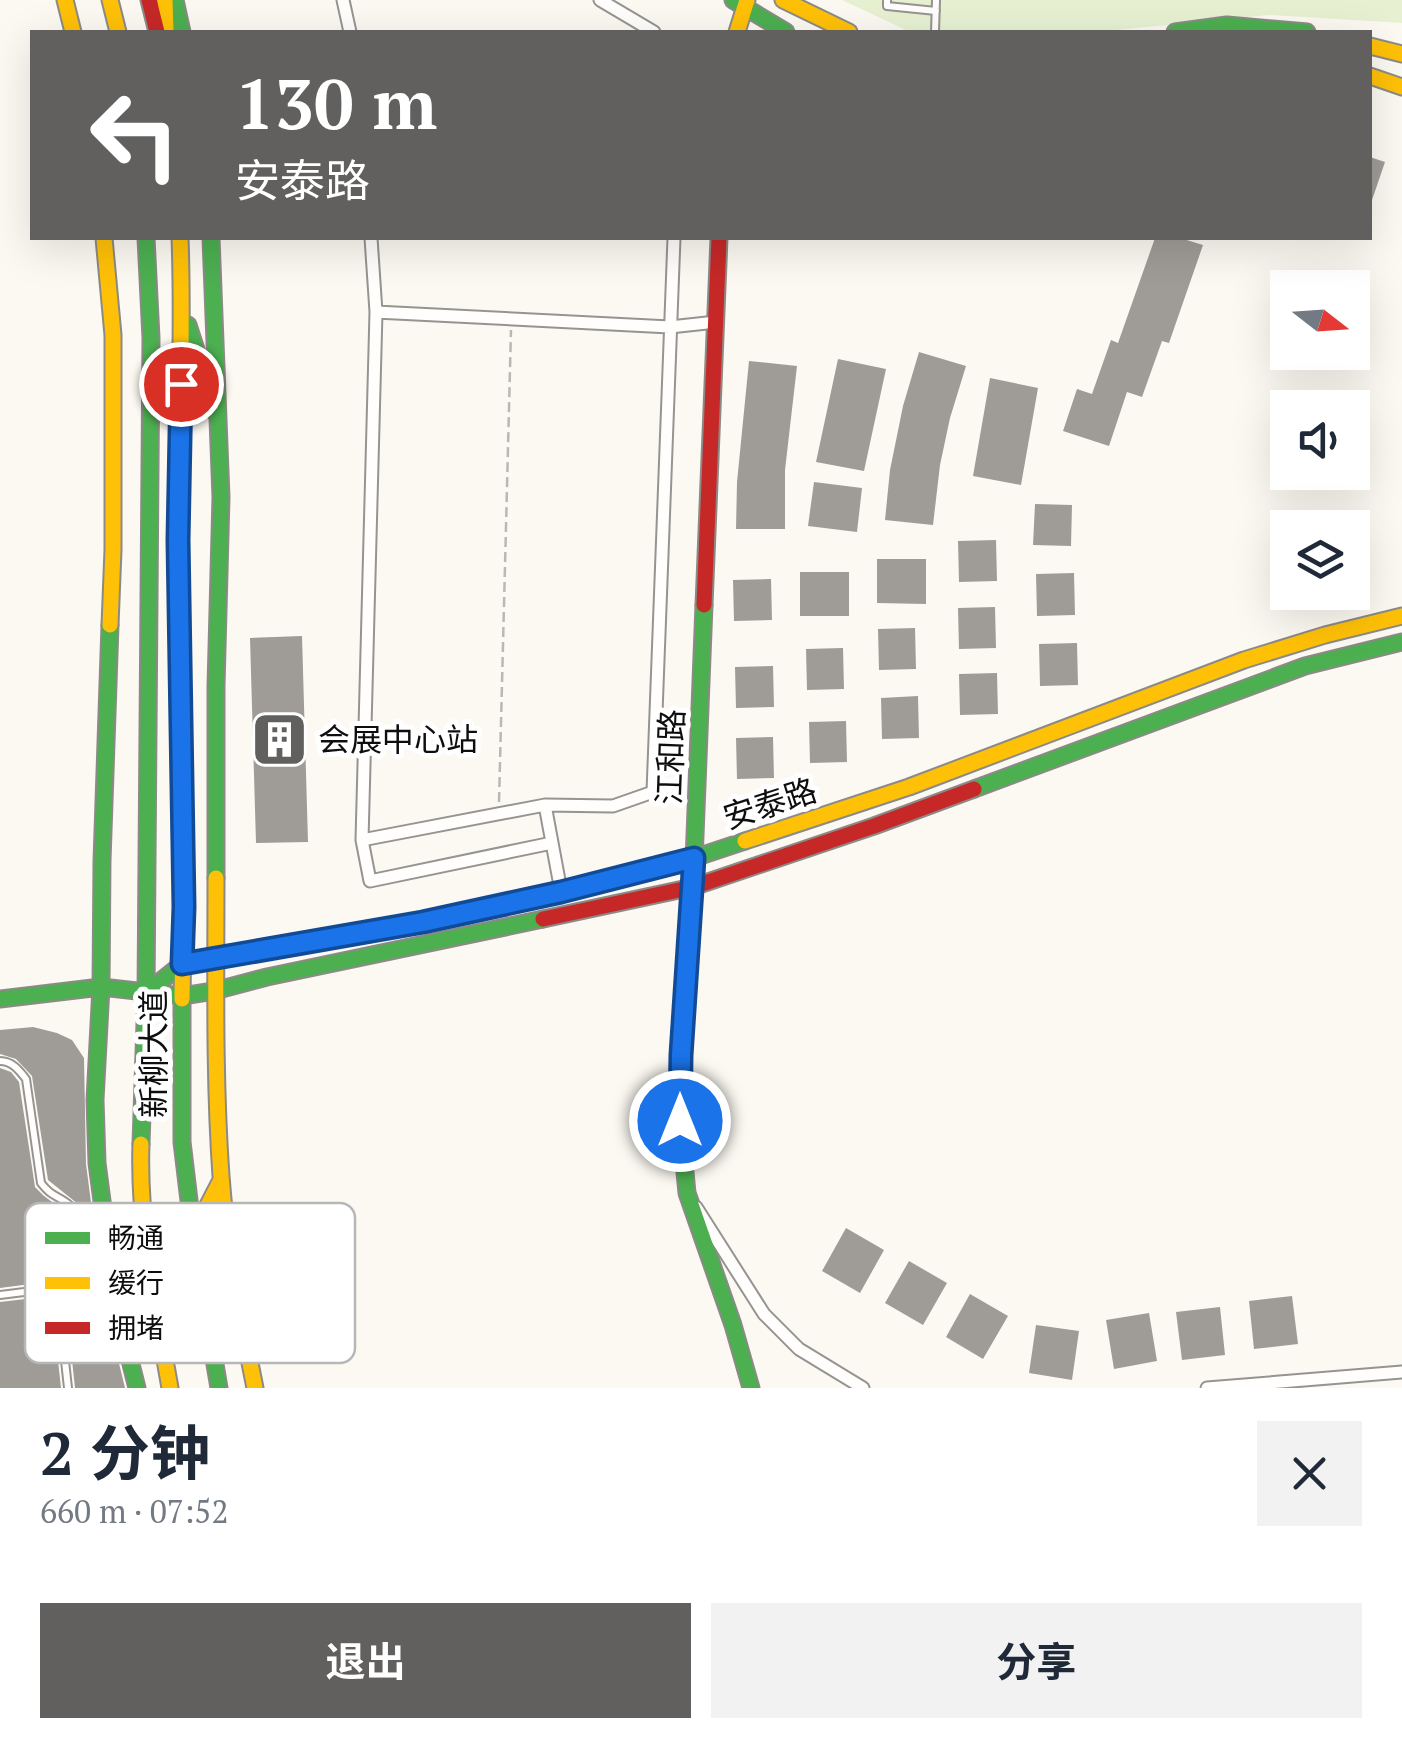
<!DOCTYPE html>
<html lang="zh">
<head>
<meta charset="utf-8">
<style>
  :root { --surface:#fff; --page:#f2f2f3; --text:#1f2937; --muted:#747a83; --accent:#61605e }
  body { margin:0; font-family:"PT Serif","Noto Sans SC",serif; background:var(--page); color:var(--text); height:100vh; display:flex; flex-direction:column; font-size:38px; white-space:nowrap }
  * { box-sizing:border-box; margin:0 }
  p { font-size:32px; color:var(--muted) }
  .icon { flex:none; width:55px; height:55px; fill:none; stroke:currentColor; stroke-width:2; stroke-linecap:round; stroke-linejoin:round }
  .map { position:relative; height:1388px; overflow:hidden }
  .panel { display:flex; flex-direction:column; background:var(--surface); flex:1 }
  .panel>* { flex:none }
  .top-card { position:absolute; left:30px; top:30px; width:1342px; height:210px; border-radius:0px; box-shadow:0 10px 40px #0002; background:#61605e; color:#fff; overflow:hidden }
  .needle { width:65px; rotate:107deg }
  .controls { position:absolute; left:1270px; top:270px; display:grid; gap:20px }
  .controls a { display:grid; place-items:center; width:100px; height:100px; border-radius:0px; background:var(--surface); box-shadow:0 10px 40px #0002; font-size:50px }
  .pin { position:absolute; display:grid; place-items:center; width:85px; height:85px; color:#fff; margin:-42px; border:5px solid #fff; border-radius:50%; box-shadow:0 2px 10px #0007 }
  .me { position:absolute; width:110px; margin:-55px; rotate:0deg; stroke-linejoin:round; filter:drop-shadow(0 0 8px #0008) }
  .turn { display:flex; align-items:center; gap:35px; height:210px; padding:0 40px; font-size:45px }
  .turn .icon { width:130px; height:130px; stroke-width:2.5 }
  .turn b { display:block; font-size:70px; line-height:85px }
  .round { display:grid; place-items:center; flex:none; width:105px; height:105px; border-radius:0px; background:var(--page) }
  .overview { display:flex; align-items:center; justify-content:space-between; height:170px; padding:0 40px }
  h1 { font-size:60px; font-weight:700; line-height:75px }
  .cta { display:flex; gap:20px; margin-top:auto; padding:20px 40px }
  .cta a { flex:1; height:115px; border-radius:0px; background:var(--accent); color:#fff; font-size:40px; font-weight:700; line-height:115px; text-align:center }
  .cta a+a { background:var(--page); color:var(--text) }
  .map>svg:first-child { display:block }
  .green { fill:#e7f1d2 }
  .building { fill:#9f9c98 }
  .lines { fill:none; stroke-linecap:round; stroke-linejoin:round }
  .lane-casing { stroke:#959491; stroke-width:10 }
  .street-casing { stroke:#959491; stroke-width:15 }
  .fast-casing { stroke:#8c8a87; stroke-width:19 }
  .slow-casing { stroke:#8c8a87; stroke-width:19 }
  .jam-casing { stroke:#8c8a87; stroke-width:19 }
  .path { stroke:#b8b8b6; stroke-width:2.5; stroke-dasharray:10 5; stroke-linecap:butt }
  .lane { stroke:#fffefd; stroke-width:6 }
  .street { stroke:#fffefd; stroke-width:11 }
  .fast { stroke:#4caf50; stroke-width:15 }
  .slow { stroke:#ffc107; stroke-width:15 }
  .jam { stroke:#c62828; stroke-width:15 }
  .route-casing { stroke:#114b97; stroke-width:25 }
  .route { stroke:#1a73e8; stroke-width:18 }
  .labels { text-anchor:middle; stroke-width:10; stroke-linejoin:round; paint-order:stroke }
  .poi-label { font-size:32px; fill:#0e0e0e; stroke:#fff; text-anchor:start }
  .street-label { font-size:32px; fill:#0e0e0e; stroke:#fff }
  .key { fill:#fff; stroke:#b7b7b7; stroke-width:2.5 }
  .key-label { font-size:28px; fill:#0e0e0e }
</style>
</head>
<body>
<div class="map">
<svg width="1402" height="1388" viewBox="0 0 1402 1388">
  <rect width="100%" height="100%" fill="#fcf9f2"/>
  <path class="green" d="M842 0H1402V23L1269 15 1096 32H910Z"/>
  <path class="building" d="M1370 157 1385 162 1372 200H1370Z
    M1155 238H1180L1203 245 1169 343 1162 341 1142 397 1127 392 1109 446 1063 431 1077 389 1092 394 1111 340 1118 343Z
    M919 352 966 366 950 418 940 465 933 525 885 520 890 470 903 406Z
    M838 359 886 369 864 471 816 462Z
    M749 361 797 366 785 470V529H736L737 482Z
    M990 378 1038 388 1021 485 973 476Z
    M814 482 862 488 857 532 808 526Z
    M1035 504 1072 505 1071 546 1033 545Z
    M996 540 997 581 959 582 958 541Z
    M877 559H926V604L877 603Z
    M800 572H849V616H800Z
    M1074 573 1075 615 1037 616 1036 574Z
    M771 579 772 620 734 621 733 580Z
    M995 607 996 648 959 649 958 608Z
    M915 628 916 669 879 670 878 629Z
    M302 636 308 842 256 843 250 638Z
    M1077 643 1078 685 1040 686 1039 644Z
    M843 648 844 689 807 690 806 649Z
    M773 666 774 707 736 708 735 667Z
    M997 673 998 714 960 715 959 674Z
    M918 696 919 738 882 739 881 698Z
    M846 721 847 762 810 763 809 722Z
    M773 737 774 778 737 779 736 738Z
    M33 1027 57 1033 72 1040 84 1058 86 1164 104 1302 125 1388H75L65 1294 87 1276 89 1245 86 1224 78 1204 48 1180 32 1076 16 1059 0 1054V1030Z
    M0 1068 11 1072 19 1082 35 1187 44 1196 67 1213 73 1227 74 1270 61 1280 0 1288Z
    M846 1228 884 1250 860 1293 822 1271Z
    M909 1261 947 1283 923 1325 885 1303Z
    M970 1294 1008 1316 983 1359 946 1337Z
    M51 1296 61 1388H0V1302Z
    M1292 1296 1298 1344 1254 1349 1249 1301Z
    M1220 1307 1225 1355 1182 1360 1176 1312Z
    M1149 1313 1157 1361 1114 1369 1106 1320Z
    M1036 1325 1079 1331 1072 1380 1029 1373Z"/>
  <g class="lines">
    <defs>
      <path id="lane" d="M887 0V6L936 11
        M935 32 936 0
        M0 1061C12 1061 19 1070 26 1079L41 1183C52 1197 55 1194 67 1203 85 1216 82 1253 81 1274L64 1287 0 1295
        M57 1288 68 1388"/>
      <path id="street" d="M343 0 350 32
        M600 0 654 32
        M371 238 376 312 362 840 370 881 552 843
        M376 312 670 327 716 322
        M545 805 613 806 653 792 674 238
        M362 840 545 805 561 891
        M696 1207 764 1314 799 1349 863 1388
        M1207 1388 1402 1372"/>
      <path id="fast" d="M175 0 182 32
        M733 0 786 32
        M1175 32 1227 25 1307 32
        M211 238 221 497 216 686V878
        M188 325 218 418
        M704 605 693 887 681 1055 680 1121 687 1193 733 1325 751 1388
        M110 625 102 861 101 987 95 1100 97 1163 115 1300 137 1388
        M974 789 1305 666 1402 642
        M146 993 182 964 423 922 694 858 745 841
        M0 999 101 987 182 996 214 991 267 977 543 919
        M182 999V1142L193 1234 219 1388
        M141 1144 146 993 151 338 146 238"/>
      <path id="slow" d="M65 0 73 32
        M110 0 118 32
        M165 0 166 32
        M783 0 849 32
        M737 32 747 0
        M1370 46 1402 54
        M1370 76 1402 87
        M104 238 113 335V550L110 625
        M180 238C184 340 178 441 178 542 178 694 185 846 182 999
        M745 841 909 787 1244 660 1325 635 1402 616
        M216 878C216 977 214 1077 221 1176 226 1247 241 1318 255 1388
        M141 1144C138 1225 156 1308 170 1388
        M193 1234 221 1180"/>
      <path id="jam" d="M149 0 157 32
        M704 605 719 238
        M543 919 693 887 874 826 974 789"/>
    </defs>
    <use href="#lane" class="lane-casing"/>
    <use href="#street" class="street-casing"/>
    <use href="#fast" class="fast-casing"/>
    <use href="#slow" class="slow-casing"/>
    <use href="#jam" class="jam-casing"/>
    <path class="path" d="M499 802 511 330"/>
    <use href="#lane" class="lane"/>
    <use href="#street" class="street"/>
    <use href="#fast" class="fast"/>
    <use href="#slow" class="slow"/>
    <use href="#jam" class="jam"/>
  </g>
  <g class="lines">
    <defs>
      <path id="route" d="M181 384 178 540 184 907 182 964 423 922 561 892 694 858 681 1055 680 1121"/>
    </defs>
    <use href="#route" class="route-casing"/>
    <use href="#route" class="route"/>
  </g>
  <defs>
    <symbol id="building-square" viewBox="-11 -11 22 22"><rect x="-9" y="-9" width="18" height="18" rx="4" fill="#61605e" stroke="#fff"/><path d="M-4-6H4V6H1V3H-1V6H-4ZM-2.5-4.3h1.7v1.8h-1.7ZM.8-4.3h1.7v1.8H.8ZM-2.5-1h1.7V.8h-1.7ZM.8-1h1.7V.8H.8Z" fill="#fff"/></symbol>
  </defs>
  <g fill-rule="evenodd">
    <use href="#building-square" x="248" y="708" width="63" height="63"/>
  </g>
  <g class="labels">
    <g class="poi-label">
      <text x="318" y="751">会展中心站</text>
    </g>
    <g class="street-label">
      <text transform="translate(671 757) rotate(-88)" y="11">江和路</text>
      <text transform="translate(770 804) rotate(-18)" y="11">安泰路</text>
      <text transform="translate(154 1054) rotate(-90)" y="11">新柳大道</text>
    </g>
  </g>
  <rect x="25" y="1203" width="330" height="160" rx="15" class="key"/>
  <rect x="45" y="1232" width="45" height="12" fill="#4caf50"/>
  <rect x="45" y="1277" width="45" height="12" fill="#ffc107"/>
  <rect x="45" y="1322" width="45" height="12" fill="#c62828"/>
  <g class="key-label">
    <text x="108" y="1248">畅通</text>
    <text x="108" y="1293">缓行</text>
    <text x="108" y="1338">拥堵</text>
  </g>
</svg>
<div class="controls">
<a><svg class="needle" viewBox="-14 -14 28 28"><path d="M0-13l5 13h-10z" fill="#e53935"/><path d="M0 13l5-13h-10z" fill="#747a83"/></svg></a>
<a><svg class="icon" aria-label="sound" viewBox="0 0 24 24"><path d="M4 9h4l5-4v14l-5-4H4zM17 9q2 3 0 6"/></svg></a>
<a><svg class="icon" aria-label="layers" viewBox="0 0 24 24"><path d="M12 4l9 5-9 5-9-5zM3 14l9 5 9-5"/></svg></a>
</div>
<div class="pin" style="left:181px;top:384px;background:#d93025"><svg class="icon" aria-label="arrive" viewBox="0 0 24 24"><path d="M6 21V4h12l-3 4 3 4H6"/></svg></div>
<svg class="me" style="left:680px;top:1121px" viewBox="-20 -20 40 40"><circle r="17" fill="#1a73e8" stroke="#fff" stroke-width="3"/><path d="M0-11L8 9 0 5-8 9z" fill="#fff"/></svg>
<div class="top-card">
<div class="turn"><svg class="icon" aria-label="left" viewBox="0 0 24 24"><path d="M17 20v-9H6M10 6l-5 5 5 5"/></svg><div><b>130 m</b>安泰路</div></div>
</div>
</div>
<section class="panel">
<div class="overview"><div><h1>2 分钟</h1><p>660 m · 07:52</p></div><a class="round"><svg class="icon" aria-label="close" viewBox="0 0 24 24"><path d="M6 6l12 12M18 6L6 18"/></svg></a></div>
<div class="cta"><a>退出</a><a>分享</a></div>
</section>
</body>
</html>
